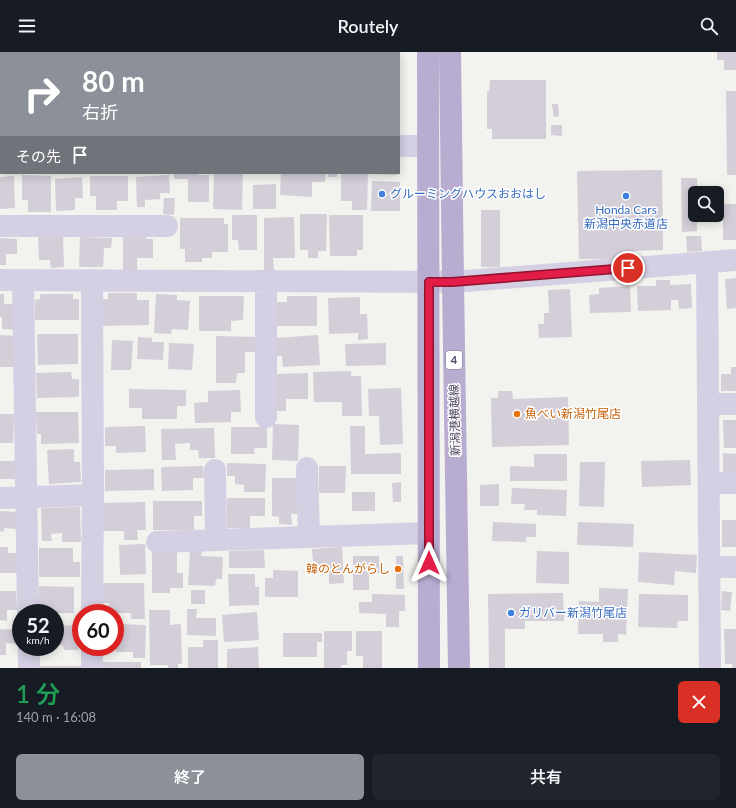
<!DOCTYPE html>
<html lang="ja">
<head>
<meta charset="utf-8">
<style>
  :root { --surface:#171b24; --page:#20242c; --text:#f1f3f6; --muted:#9ea1a6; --accent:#8c9099 }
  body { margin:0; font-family:Lato,"Noto Sans JP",sans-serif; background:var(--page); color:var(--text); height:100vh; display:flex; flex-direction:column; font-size:15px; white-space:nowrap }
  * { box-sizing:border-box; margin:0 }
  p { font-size:13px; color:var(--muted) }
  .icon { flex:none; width:22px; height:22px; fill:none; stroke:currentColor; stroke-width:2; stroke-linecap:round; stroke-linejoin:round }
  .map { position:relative; height:616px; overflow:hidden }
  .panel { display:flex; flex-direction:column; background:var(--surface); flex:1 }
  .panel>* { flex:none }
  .guide { position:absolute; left:0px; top:0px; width:400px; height:122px; box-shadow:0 2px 10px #0003; background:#8c9099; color:#fff; overflow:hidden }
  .buttons { position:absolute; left:688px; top:134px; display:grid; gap:8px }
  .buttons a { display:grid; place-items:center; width:36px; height:36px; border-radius:6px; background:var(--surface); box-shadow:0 2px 10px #0003; font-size:20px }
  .speed { position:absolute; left:12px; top:552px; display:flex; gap:8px; font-size:20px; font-weight:700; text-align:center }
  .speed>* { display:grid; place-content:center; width:52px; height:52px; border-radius:50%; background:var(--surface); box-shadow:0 2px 10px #0003; line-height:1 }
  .speed small { font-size:10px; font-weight:400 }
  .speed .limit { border:6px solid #d22; background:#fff; color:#111 }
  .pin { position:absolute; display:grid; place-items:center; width:34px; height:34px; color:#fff; margin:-17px; border:2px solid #fff; border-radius:50%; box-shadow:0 1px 4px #0007 }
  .me { position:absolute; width:44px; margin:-22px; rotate:0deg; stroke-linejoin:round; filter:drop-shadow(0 0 3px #0008) }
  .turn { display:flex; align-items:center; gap:14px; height:84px; padding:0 16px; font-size:18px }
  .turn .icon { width:52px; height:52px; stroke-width:2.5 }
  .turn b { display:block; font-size:28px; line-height:34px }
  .then { display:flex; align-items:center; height:38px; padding:0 16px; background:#0003; gap:8px; font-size:15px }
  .round { display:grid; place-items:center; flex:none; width:42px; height:42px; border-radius:6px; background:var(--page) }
  .summary { display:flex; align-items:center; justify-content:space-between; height:68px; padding:0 16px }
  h1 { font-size:24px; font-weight:600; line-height:30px; color:#1e9e55 }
  .action { display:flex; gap:8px; margin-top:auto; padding:8px 16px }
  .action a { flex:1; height:46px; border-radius:6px; background:var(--accent); color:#fff; font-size:16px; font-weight:600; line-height:46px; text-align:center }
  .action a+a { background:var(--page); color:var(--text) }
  header { display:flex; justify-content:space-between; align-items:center; height:52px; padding:0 16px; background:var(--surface); font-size:18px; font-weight:600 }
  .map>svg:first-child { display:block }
  .building { fill:#d3ced8 }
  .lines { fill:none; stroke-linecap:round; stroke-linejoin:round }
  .street { stroke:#d5cfe3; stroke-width:22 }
  .primary { stroke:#b9acd1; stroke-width:22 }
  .route-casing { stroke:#92132f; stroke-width:10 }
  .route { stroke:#e11d48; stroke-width:7 }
  .shop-dot { fill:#3f7fe0; stroke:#fff; stroke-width:1.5 }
  .food-dot { fill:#e8710a; stroke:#fff; stroke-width:1.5 }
  .labels { text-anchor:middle; stroke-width:3; stroke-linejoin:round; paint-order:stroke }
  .shield { fill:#fff; stroke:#837d8f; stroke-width:1 }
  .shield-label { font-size:11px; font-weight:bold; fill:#4e455f }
  .shop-label { font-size:12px; fill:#366cbe; stroke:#fff; text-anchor:start }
  .food-label { font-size:12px; fill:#c56008; stroke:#fff; text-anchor:start }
  .street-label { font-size:12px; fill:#4e455f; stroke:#fff }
</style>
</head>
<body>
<header><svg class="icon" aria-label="menu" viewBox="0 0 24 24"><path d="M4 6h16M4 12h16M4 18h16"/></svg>Routely<svg class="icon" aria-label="search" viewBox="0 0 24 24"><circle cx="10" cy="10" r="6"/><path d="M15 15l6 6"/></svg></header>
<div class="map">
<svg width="736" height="616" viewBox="0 0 736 616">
  <rect width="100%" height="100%" fill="#f2f2ef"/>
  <path class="building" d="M717 0H736V18H724V8H717Z
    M490 28H546V87H492V77H487V39H489Z
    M726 39H736V123H727Z
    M552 52H558L559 64 554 65Z
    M551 73H562V84L551 83Z
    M662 118 663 198 631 199 632 207H579L577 119Z
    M174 121H198V123H209V150H188V127H174Z
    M214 121H243L242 158 213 157Z
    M281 121H326L325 130H312V145L280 143Z
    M328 121H337V125H328Z
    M341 121H368L367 158H352V149H341Z
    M372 121H397V123L372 122Z
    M22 123 51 124V160H28V148H22Z
    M169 123 170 141H160V147L145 148V155H137L136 125Z
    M14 124 15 156 0 157V125Z
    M90 124H128V149H117V158H96V144H90Z
    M82 125 83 146H75V158L56 159 55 127Z
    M681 126H697V141H695V163H697V179L682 180Z
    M372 129 400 130V159H371Z
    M276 132V157H253V133Z
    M164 146H175L174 163 163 162Z
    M723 152H736V188H723Z
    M481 158H500V215H481Z
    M300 162H327L326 199H318V206H308V198H300Z
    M232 163H257V198H239L238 188H232Z
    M329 163H363V198H357V204H330Z
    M294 165 295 206H273L274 219H264V166Z
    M180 166H224V172H228V200H212V206H202V210H185V197H180Z
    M146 181V187H153V206H137V220H123V182Z
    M38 183H63L64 215 51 216 50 208H39Z
    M686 184H701L702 199 687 200Z
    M80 185 112 186 111 196H104L103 215H79Z
    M0 186 17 187V202H6V213H0Z
    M736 226V256L727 257 725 227Z
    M656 228H670V233L691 232 692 256 679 257 678 248H671V258L638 259 637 234H656Z
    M630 234 631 260 590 261 589 243 599 242V236Z
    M570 237 572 285 539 286 538 272H544V261H549L548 238Z
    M108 241H137V248H149V273L99 274V247H108Z
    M0 242H4V252H16V278L2 277V265H0Z
    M40 242H73V247H79V268H35V248L40 247Z
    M156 242 177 243V248L190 249 188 278 172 277 171 282 154 281Z
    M199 244H244L243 268 231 269V279H199Z
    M287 244H317V274H272V250H287Z
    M360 245V262H367L368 287 358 288V281L329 282 328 246Z
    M37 282H78V312L38 313Z
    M0 283 16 284V315H0Z
    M318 283 320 313 283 315 282 304H276L275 286Z
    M216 284 256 285V300H245V321H237L236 331H216Z
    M138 285 152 286V290H164L163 308 137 307Z
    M112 288 133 289 131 318H111Z
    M169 291 194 292 192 318 168 317Z
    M386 291V313L346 314 345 292Z
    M731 315H736V339H721V322H731Z
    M351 319V324H361L362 364H342V350H314L313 320Z
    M71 320 72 327H79V345L37 346 36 321Z
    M308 321V347H286V359H276L275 322Z
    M401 336 403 392 380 393 379 364H369L368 337Z
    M129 337 186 338V354H177V367H142V356H129Z
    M240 338 241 360H231V370L195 371 194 351 208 350V339Z
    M498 339H512L513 347 568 345 569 393 492 395 491 346H498Z
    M36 360H78L79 391 41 392V382H37Z
    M0 362H14L13 391H0Z
    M723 368H736V396H724Z
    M273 372 299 373 298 409 272 408Z
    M145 374 146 400 116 401V394H105V375Z
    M350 374H365V402L401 401V422H351Z
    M231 375H267V396H254L255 402H231Z
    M214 376 215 406H199L198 398H190V391L175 392 176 408H162L161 377Z
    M74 397V410H80L81 430 49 432 47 398Z
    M723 401 736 402V422H723Z
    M534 402H567V429H510V414L534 415Z
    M690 408 691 433 642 435 641 409Z
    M0 409H16L17 427H0Z
    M580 410H605L604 455 579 454Z
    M227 411 266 412 265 440H244V433L235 432V424H227Z
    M203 414 204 426H193V438L162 439 161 415Z
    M319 414H346L345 441H319Z
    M154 417V438L105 439V418Z
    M272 426H299V462H291L292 473 279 472V465L272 464Z
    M401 430V450H393L392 431Z
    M499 432V454H480V433Z
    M512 436 567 438 566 464 537 463V458H524L525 452H511Z
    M352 440H375V459H352Z
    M227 446H265V464H250V476H227Z
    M153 449H202V464H194V478H153Z
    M145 450 146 478H137L138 488H124V479H103V451Z
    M80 455 81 490H62V481L51 482 52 489H42L41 456Z
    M0 459 19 460 18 477 4 476V480L0 479Z
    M722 468H736V495H722Z
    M493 470 536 472V485H526V490L492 489Z
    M578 470 634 472 633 495 577 493Z
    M145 492 146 522 120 523 119 493Z
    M0 495H8V501H18V521H0Z
    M342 495 344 531 329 532V518L314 519 312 497Z
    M39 496H73V510H80V525H39Z
    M152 498H177V521H183V536H170V541H152Z
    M190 498H202L201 504 223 505 222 527H216L215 534 188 533Z
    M264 498 265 516H229V499Z
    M537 499 569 500V532L536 531Z
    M639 500 697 503 696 521 675 519 674 533 638 530Z
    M353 504H379L380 521 369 522V538H353Z
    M396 504H403L404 537H396Z
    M273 518 298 519V545H265V526H273Z
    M228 522H255V535H259V553L229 554Z
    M100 531H144L145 567H131V561H109V551H101Z
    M39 534 74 535V561H38Z
    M599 536 628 537 626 583 618 582V590H603V582H578L579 549 599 550Z
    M191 538H205V552H191Z
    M0 539H16L17 558H7V569L0 568Z
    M722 539 732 540 730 559 721 558Z
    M563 541 564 569H525V577H505V616H489L488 542Z
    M372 542 405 543V559H399V575H386V562L359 561V550H372Z
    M639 542 688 543V569H678L677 576 638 575Z
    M187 557H197L196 566H216V584L187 583Z
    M149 558H170V573L181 572 182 612H178V616H168V613H150Z
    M257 560 259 588 224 590 222 563Z
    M115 572 146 573 145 606H133V600H116Z
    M77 573 78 598H64L63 593 55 594V574Z
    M0 577 17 578V592L6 591V603H0Z
    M724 577H736V616H733L732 612H725Z
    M324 579H352V599H347V613H341V616H324Z
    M356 579H382V616H363V604H356Z
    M283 581H322V590H317V605H283Z
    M203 588H218V616H188V595H203Z
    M258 595 259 616H227V597Z
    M103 610H141V616H103Z
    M39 614H84V616H39Z"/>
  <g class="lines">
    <path class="street" d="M0 77H1
      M399 94H428
      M0 174H167
      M707 210 710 616
      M0 228 453 230 736 208
      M23 228 28 561
      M92 228 93 443 92 561
      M266 229V365
      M708 352H736
      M307 416 309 485
      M215 418 216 488
      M709 431H736
      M0 446 93 443
      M157 490 429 481
      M710 515H736
      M29 595V616
      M92 616V595"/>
    <path class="primary" d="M428 0 429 616
      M450 0 453 230 459 616"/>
  </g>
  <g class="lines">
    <defs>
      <path id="route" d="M429 511V230H452L628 216"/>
    </defs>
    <use href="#route" class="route-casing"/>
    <use href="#route" class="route"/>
  </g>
  <g class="shop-dot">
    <circle cx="382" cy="142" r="4"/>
    <circle cx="626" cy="144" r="4"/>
    <circle cx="511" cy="561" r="4"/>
  </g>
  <g class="food-dot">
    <circle cx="517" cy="362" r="4"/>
    <circle cx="398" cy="517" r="4"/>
  </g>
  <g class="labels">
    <rect class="shield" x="446" y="299" width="16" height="18" rx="3"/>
    <g class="shield-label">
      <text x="454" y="312">4</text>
    </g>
    <g class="shop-label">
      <text x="390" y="146">グルーミングハウスおおはし</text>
      <text x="626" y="162" text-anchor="middle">Honda Cars<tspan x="626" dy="14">新潟中央赤道店</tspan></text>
      <text x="519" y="565">ガリバー新潟竹尾店</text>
    </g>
    <g class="food-label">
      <text x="525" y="366">魚べい新潟竹尾店</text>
      <text x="390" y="521" text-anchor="end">韓のとんがらし</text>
    </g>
    <g class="street-label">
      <text transform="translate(455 368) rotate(-91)" y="4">新潟港横越線</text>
    </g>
  </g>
</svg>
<div class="buttons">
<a><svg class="icon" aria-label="search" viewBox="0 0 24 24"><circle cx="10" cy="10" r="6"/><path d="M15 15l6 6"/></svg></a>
</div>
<div class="speed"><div>52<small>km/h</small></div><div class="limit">60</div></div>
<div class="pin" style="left:628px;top:216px;background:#d93025"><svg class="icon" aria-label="arrive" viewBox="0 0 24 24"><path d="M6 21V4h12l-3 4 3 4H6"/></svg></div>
<svg class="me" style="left:429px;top:511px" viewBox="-20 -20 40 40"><path d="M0-17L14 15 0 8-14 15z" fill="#e11d48" stroke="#fff" stroke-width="4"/></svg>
<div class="guide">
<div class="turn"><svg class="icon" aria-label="right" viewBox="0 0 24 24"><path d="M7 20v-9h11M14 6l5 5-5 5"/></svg><div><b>80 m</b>右折</div></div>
<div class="then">その先<svg class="icon" aria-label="arrive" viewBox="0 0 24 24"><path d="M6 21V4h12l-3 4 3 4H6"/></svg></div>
</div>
</div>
<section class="panel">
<div class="summary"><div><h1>1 分</h1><p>140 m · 16:08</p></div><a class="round" style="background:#d93025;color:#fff"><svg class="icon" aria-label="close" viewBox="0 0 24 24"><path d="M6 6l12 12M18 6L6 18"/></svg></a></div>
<div class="action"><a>終了</a><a>共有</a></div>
</section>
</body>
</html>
